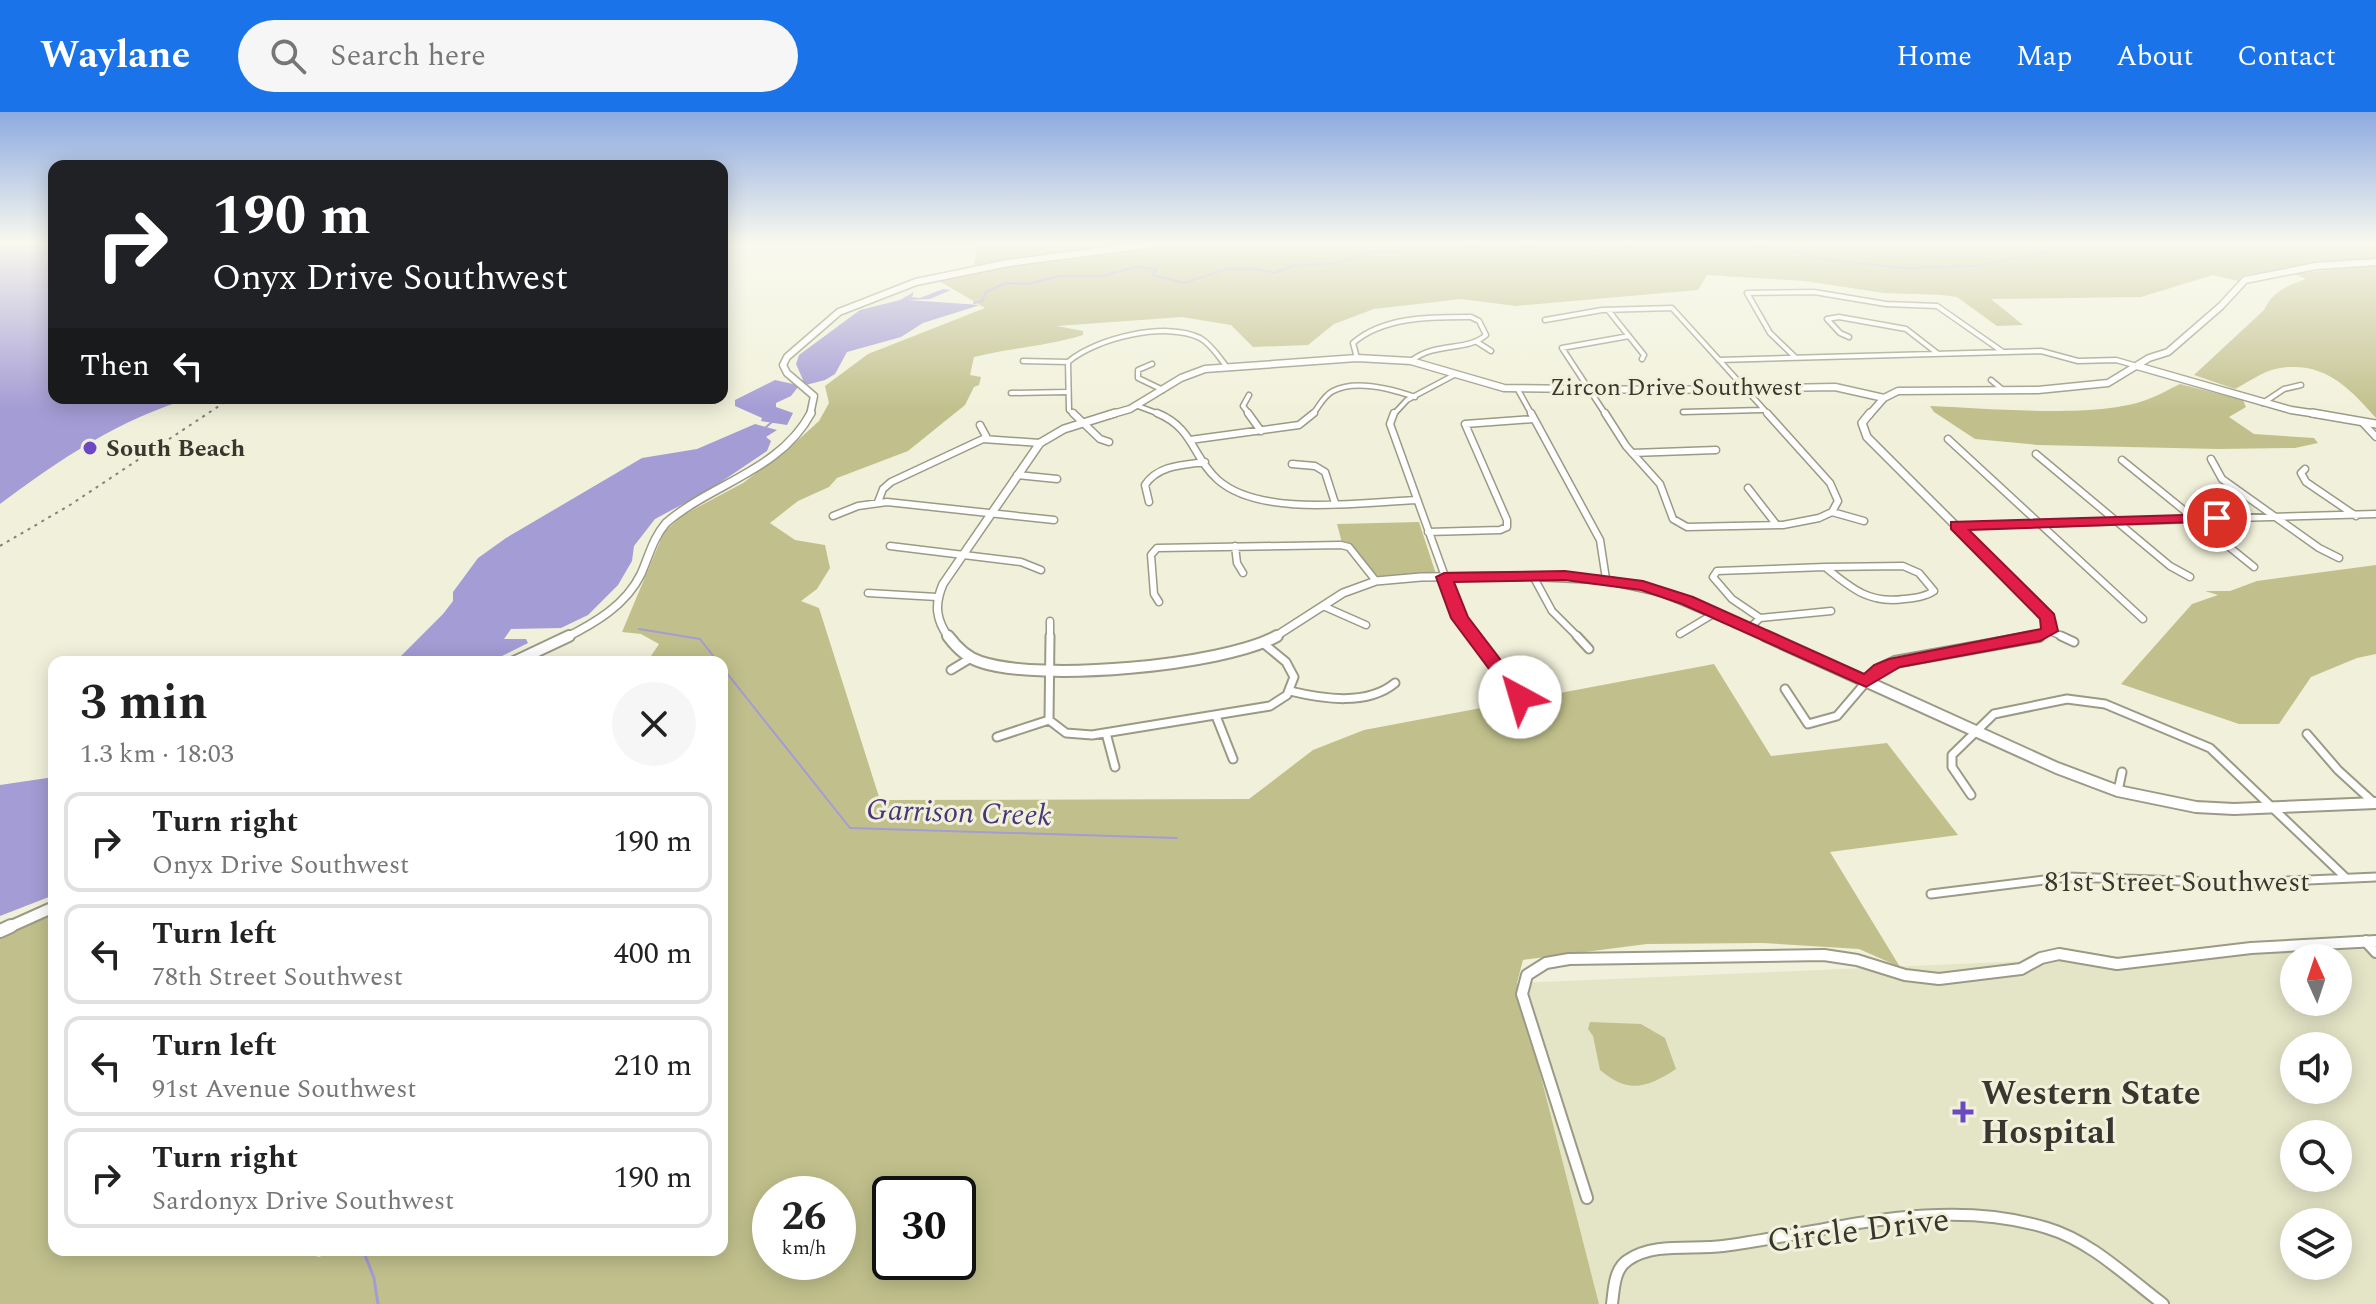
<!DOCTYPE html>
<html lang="en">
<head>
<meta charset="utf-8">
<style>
  :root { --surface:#fff; --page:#f6f6f6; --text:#222; --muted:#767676; --line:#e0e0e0; --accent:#1a73e8 }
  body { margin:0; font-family:Spectral,serif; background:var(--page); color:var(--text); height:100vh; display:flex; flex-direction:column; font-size:30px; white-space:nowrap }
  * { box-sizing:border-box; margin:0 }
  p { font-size:26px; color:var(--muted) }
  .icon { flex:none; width:44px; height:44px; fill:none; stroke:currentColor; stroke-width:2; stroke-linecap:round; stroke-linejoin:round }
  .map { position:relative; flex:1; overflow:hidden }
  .sheet { position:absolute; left:48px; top:544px; width:680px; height:600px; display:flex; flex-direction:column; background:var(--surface); border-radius:16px; box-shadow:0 4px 20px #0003 }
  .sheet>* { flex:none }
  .hud { position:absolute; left:48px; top:48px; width:680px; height:244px; border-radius:16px; box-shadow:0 4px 20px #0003; background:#202124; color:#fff; overflow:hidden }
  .needle { width:52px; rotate:357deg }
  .fabs { position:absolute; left:2280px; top:832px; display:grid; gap:16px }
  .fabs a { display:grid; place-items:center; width:72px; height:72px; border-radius:50%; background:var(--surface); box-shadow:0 4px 20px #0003; font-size:40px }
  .speed { position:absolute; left:752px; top:1064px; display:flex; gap:16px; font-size:40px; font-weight:700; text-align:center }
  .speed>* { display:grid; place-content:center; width:104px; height:104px; border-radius:50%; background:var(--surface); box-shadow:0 4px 20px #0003; line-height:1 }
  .speed small { font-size:20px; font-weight:400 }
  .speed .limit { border:4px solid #111; border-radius:12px; background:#fff; color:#111 }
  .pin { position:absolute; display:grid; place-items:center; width:68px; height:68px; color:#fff; margin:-34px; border:4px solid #fff; border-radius:50%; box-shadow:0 2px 8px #0007 }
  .me { position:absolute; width:88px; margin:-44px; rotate:321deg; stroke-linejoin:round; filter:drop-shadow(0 0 6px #0008) }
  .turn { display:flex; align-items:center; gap:28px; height:168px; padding:0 32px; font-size:36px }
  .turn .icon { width:104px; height:104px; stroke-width:2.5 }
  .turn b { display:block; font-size:56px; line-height:68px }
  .then { display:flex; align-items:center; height:76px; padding:0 32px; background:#0003; gap:16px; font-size:30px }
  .round { display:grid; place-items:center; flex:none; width:84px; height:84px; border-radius:42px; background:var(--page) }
  .headline { display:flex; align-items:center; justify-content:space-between; height:136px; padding:0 32px }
  h1 { font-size:48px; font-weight:700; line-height:60px }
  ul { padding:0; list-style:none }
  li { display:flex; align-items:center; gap:24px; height:100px; margin:0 16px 12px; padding:0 16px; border:4px solid var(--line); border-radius:16px }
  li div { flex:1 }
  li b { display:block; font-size:30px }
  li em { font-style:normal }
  header { display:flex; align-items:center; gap:48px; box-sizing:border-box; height:112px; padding:0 40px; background:var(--accent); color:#fff }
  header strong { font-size:38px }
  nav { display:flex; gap:44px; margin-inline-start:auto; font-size:28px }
  .search { width:560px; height:72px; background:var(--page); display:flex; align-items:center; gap:20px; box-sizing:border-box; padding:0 28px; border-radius:44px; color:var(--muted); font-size:30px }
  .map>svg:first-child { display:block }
  .built { fill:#e4e4c7; fill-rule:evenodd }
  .green { fill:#c1c08c; fill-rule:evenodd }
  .water { fill:#a49cd5 }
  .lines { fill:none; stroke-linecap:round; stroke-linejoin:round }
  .stream-far1 { stroke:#a49cd5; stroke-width:2 }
  .stream { stroke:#a49cd5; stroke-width:3 }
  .minor-far3-casing { stroke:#9a9a86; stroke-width:7 }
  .minor-far2-casing { stroke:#9a9a86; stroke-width:9 }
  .minor-far1-casing { stroke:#9a9a86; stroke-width:11 }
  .minor-casing { stroke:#9a9a86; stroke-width:14 }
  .tertiary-far3-casing { stroke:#9a9a86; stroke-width:9 }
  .tertiary-far2-casing { stroke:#9a9a86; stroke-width:10 }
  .tertiary-far1-casing { stroke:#9a9a86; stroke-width:14 }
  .tertiary-casing { stroke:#9a9a86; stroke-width:16 }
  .minor-far3 { stroke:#fff; stroke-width:4 }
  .minor-far2 { stroke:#fff; stroke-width:6 }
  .minor-far1 { stroke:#fff; stroke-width:7 }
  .minor { stroke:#fff; stroke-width:10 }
  .tertiary-far3 { stroke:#fff; stroke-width:6 }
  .tertiary-far2 { stroke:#fff; stroke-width:7 }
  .tertiary-far1 { stroke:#fff; stroke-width:10 }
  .tertiary { stroke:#fff; stroke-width:12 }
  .rail { stroke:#838375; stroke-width:2; stroke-dasharray:3 5; stroke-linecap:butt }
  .route { fill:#e11d48; stroke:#92132f; stroke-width:2 }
  .poi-dot { fill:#6a49c2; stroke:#f1f1db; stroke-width:3 }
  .labels { text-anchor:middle; stroke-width:6; stroke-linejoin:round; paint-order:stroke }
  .far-street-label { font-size:24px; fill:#37372f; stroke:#f1f1db }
  .far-poi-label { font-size:24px; font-weight:bold; fill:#37372f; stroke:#f1f1db; text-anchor:start }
  .street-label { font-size:28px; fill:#37372f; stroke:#f1f1db }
  .water-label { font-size:30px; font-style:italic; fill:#47367c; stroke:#f1f1db }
  .near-poi-label { font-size:34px; font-weight:bold; fill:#37372f; stroke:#f1f1db; text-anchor:start }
  .near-street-label { font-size:34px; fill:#37372f; stroke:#f1f1db }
</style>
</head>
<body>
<header>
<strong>Waylane</strong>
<div class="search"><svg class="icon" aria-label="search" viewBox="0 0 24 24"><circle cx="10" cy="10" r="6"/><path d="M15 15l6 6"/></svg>Search here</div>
<nav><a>Home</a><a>Map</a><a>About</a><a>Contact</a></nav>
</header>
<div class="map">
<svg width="2376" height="1192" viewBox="0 0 2376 1192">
  <rect width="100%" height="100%" fill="#f1f1db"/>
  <path class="built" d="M2376 834V1192H1599L1517 871ZM2294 846H2338V890H2294ZM2294 934H2338V978H2294ZM2294 1022H2338V1066H2294ZM2294 1110H2338V1154H2294Z"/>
  <path class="green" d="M978 131H1146L974 153Z
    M1193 131H2376V147L2312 152 2245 163 2238 169 2213 163 2141 185 1991 187 2023 213 1997 214 1957 185 1942 183 1884 181 1805 169 1707 163 1698 178 1516 194 1461 187 1374 197 1334 212 1308 233 1253 235 1231 213 1182 205 1057 214 1083 219V223C1047 234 1011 236 974 245L970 263 981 265 979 273 974 275 965 293 908 339 837 366 829 375 798 389 770 411 795 428 825 433 830 456 817 477 801 489 819 496 880 688 1249 687 1313 638 1364 618 1714 552 1771 644 1887 631 1958 723 1830 740 1900 855 1859 837 1763 831 1647 832 1523 848 1517 871 1599 1192H0V824L54 802V1138H296L319 1145 334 1138H722V550H647L659 532 641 522 622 520 664 420 683 403 743 371 797 329 819 309 829 291 825 274 868 242 985 196 936 167 1026 150ZM770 1082H838V1150H770ZM890 1082H958V1150H890Z
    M2376 152V306C2348 274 2322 247 2275 257 2262 260 2247 271 2235 277L2194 263 2264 198C2273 179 2287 174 2306 167L2295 162Z
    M2180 272 2243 288 2246 295 2229 305 2254 322 2314 326 2318 331 2295 336 2218 337 2038 333 1975 327 1934 300 1930 294C1988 296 2094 307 2146 288 2158 284 2169 277 2180 272Z
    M1419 410 1436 462 1380 466 1342 431 1337 412Z
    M2376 453V542L2357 546 2311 565 2279 612H2239L2121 572 2192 492 2218 483 2205 479H2230L2257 469Z
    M1590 910 1641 912 1665 926 1676 957C1647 976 1628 982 1600 958L1593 924 1588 917Z"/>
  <path class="water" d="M0 131H54V286H192C123 305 57 349 0 392Z
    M943 177 951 178 930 187 908 188 980 193 923 211 901 225 847 240 835 262 825 268 798 275 791 284 776 291V295L793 301 787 313 761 309 762 306 735 294V288L775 268 793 272 803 268 796 252 799 243 860 198 900 188 914 180 912 185 920 186Z
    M755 312 777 318 766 325 771 329 767 339 709 378 655 407 634 434 632 449 618 473 588 503 561 516 511 517 504 527H526L528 531 490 550H395L443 502 453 489V480L478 446 506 426 642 346 697 337Z
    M54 665V783L0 804V673Z"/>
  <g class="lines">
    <path class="stream-far1" d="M1681 131 1720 138 1778 134 1821 147 1904 156 1977 154 2092 131
      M974 191 982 189 986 180 1006 171 1028 172 1060 164H1102L1135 155 1156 157 1153 163 1184 171 1227 157H1256L1275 161 1292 154 1340 151 1365 141 1498 134 1604 139 1651 131
      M766 315 772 310
      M639 517 700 527 718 550
      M722 555 850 716 1177 726"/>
    <path class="stream" d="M363 1138 374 1166 378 1192"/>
    <defs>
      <path id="minor-far3" d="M1608 198 1644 243 1642 247
        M1545 208 1602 198 1672 196 1769 303
        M1849 225 1840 221 1827 207 1839 205 1906 217 1937 241
        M1477 230 1491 239
        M1795 245 1770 221 1747 181 1814 180 1886 192 1937 194 2003 240
        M1357 246 1353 231C1384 204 1432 205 1471 205L1479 209 1486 223C1467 240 1437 229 1411 249
        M1719 248 2041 239 2078 249 2116 248 2137 254
        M1023 249 1068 250
        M1068 250C1096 226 1166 209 1200 226 1211 232 1219 245 1226 254
        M1068 250 1069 298 1075 303
        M1152 252 1138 258V266L1163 278
        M1991 268 2003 278
        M1517 276 1532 303
        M1011 281 1066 280
        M1249 283 1243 294 1250 303
        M2263 291 2284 277 2301 273
        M1138 294 1162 303
        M1683 300 1762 298
        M1312 303C1319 295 1323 284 1333 279 1356 267 1392 277 1415 285
        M1393 303 1407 288 1456 262
        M1606 303 1562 236 1629 224"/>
      <path id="minor-far2" d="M1073 301 1100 327 1109 330
        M1157 301C1194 316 1192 345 1218 368 1261 406 1363 390 1417 388
        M1248 301 1261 319
        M1394 301 1390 312 1460 506 1475 526
        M1531 301 1600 428 1606 467
        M1605 301 1626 334 1660 372 1673 407 1687 415 1783 413 1819 406 1832 400 1864 409
        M1767 301 1830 371 1838 389 1832 400
        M2362 310 2376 325
        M980 313 987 326
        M1948 327 2143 507
        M1190 328 1299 313 1314 301
        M1632 341 1716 338
        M2036 342 2170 454 2190 465
        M2211 347 2222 367 2319 436 2339 446
        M2122 348 2254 455
        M1292 352 1315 354 1325 360 1335 391
        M2305 357 2301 361 2306 370 2356 404
        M1017 363 1057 367
        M1748 376 1776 412
        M878 390 883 377 891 370 983 327 1040 331
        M1149 390 1145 373C1158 353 1183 353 1205 350
        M833 404 858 394 887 390 1054 408
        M1956 414 2376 402
        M1428 420 1500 418 1507 415V408L1465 312 1533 307
        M890 434 1021 450 1041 458
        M1235 434 1237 451 1243 461
        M1903 454 1919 461 1934 479C1925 485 1914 486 1904 487 1869 492 1851 476 1825 455Z
        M1533 464 1552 499 1579 526
        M868 481 937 485
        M1159 490 1154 482 1151 443 1157 436 1341 433 1349 435 1376 469
        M1323 494 1366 513
        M1760 506 1831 499
        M1749 517 1760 506 1732 487 1713 465 1717 459 1825 455
        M2050 519 2066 526
        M1680 522 1715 501
        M1050 526V509"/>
      <path id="minor-far1" d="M1474 524 1520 585
        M1577 524 1589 537
        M2061 524 2074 530
        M951 558 971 546
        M1785 577 1808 612 1837 604 1866 570
        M1290 579C1323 587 1367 594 1395 571
        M1216 604 1233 647
        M1049 608 1066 621 1092 623 1270 594 1287 583 1294 565 1286 550 1263 531
        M1049 608 1050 524
        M1106 621 1115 655
        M2307 622 2338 658 2374 691
        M997 625 1049 608
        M2118 679 2122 660
        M1971 683 1952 655V643L1994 602 2067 587 2105 592 2210 636 2346 766
        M1931 782 2068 765 2240 771 2376 765"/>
      <path id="minor" d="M2366 829 2376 840
        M1587 1086 1522 882 1527 863 1546 851 1569 847 1824 843 1857 848 1905 863 1939 867 2021 857 2041 846 2059 842 2117 852 2251 836 2376 829
        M1612 1192C1614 1177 1614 1157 1628 1148 1654 1130 1693 1138 1723 1134 1830 1120 1940 1083 2047 1116 2091 1129 2127 1165 2163 1192"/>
      <path id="tertiary-far3" d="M2137 254 2291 298 2324 303
        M810 303 814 284 787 261 783 253 787 245 839 200 916 170 1008 151 1162 131
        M1109 303 1130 297 1181 266 1205 257 1357 246 1411 249 1504 276 1666 278 1835 275 1884 286
        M1869 303 1884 286 1898 279 2038 278 2108 271 2149 246 2168 240 2221 194 2245 168 2316 154 2376 150"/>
      <path id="tertiary-far2" d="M1870 301 1862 311 1867 325 2048 506 2051 515 2040 524 2027 526
        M2312 301 2376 312
        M565 526C595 511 626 493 641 462 649 444 653 426 666 411 712 371 780 359 811 301
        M949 526C936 508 934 493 943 472L1040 331 1064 317 1115 301
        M1273 526 1343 481 1376 469 1421 465 1523 464 1606 468 1661 480 1770 526"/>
      <path id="tertiary-far1" d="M948 524C957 536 967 546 981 550 1040 570 1222 554 1277 524
        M1766 524 2057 656 2118 679 2196 695 2234 697 2376 691
        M514 550 569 524
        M1866 570 1880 557 1895 550 2039 524
        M7 816 54 795"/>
      <path id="tertiary" d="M0 819 11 814"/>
    </defs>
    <use href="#minor-far3" class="minor-far3-casing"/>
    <use href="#minor-far2" class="minor-far2-casing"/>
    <use href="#minor-far1" class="minor-far1-casing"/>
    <use href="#minor" class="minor-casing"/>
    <use href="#tertiary-far3" class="tertiary-far3-casing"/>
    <use href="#tertiary-far2" class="tertiary-far2-casing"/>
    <use href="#tertiary-far1" class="tertiary-far1-casing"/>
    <use href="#tertiary" class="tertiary-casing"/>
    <use href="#minor-far3" class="minor-far3"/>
    <use href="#minor-far2" class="minor-far2"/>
    <use href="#minor-far1" class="minor-far1"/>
    <use href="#minor" class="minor"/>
    <use href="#tertiary-far3" class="tertiary-far3"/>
    <use href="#tertiary-far2" class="tertiary-far2"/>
    <use href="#tertiary-far1" class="tertiary-far1"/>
    <use href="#tertiary" class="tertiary"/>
    <path class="rail" d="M0 434 70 393 231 286"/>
  </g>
  <linearGradient id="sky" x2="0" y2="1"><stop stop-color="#8daae0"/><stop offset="0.44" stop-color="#f9f9ef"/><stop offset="1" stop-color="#f9f9ef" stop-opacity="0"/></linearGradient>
  <rect width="2376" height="298" fill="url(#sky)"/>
  <path class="route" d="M2217 402 2224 406 2222 409 1969 418 2054 502 2058 519 2040 529 1900 555 1866 575 1682 492 1641 478 1565 468 1454 470 1468 505 1529 585 1526 589H1513L1451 506 1436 465 1444 461 1565 459 1643 469 1693 485 1864 562 1874 553 1889 547 2041 517 2040 507 1951 417V410Z"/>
  <g class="poi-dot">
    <circle cx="90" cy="336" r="8"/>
    <path d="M1959 988h8v8h8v8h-8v8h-8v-8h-8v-8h8z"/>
  </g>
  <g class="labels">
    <g class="far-street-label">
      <text x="1676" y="283">Zircon Drive Southwest</text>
    </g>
    <g class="far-poi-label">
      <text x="106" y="344">South Beach</text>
    </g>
    <g class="street-label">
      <text x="2177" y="779">81st Street Southwest</text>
    </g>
    <g class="water-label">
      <text transform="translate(959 700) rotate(2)" y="10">Garrison Creek</text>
    </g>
    <g class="near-poi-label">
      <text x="1981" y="992">Western State<tspan x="1981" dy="39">Hospital</tspan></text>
    </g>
    <g class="near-street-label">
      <text transform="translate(1858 1117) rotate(-7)" y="12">Circle Drive</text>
    </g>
  </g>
</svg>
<div class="fabs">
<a><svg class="needle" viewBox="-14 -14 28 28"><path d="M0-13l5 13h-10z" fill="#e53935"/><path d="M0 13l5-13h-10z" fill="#767676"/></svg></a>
<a><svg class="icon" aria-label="sound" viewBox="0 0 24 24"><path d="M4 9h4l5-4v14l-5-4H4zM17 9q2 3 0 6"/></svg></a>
<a><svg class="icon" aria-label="search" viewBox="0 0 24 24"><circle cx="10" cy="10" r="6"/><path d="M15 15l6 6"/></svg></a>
<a><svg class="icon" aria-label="layers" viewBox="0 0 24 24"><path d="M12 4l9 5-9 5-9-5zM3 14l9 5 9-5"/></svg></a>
</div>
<div class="speed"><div>26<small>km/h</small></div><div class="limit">30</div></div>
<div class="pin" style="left:2217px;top:406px;background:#d93025"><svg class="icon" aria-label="arrive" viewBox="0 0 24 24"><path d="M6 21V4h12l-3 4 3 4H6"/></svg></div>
<svg class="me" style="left:1520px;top:585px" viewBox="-20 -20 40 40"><circle r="19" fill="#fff"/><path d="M0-13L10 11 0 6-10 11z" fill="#e11d48"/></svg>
<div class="hud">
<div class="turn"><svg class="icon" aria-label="right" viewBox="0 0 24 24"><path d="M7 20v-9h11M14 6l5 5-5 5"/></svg><div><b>190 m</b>Onyx Drive Southwest</div></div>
<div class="then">Then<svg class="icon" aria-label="left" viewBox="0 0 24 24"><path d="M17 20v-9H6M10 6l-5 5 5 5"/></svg></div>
</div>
<section class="sheet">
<div class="headline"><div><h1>3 min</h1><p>1.3 km · 18:03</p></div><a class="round"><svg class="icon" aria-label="close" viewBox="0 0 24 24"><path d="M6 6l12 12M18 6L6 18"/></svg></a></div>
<ul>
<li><svg class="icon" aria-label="right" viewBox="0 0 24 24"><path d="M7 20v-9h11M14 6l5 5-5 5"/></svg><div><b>Turn right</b><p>Onyx Drive Southwest</p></div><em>190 m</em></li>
<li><svg class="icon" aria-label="left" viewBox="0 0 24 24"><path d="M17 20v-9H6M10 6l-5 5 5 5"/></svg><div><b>Turn left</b><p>78th Street Southwest</p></div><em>400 m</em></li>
<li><svg class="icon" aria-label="left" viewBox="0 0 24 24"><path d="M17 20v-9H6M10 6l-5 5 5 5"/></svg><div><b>Turn left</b><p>91st Avenue Southwest</p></div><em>210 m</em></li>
<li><svg class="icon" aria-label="right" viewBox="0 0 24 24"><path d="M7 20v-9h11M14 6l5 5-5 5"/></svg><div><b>Turn right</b><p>Sardonyx Drive Southwest</p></div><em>190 m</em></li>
</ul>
</section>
</div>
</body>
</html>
